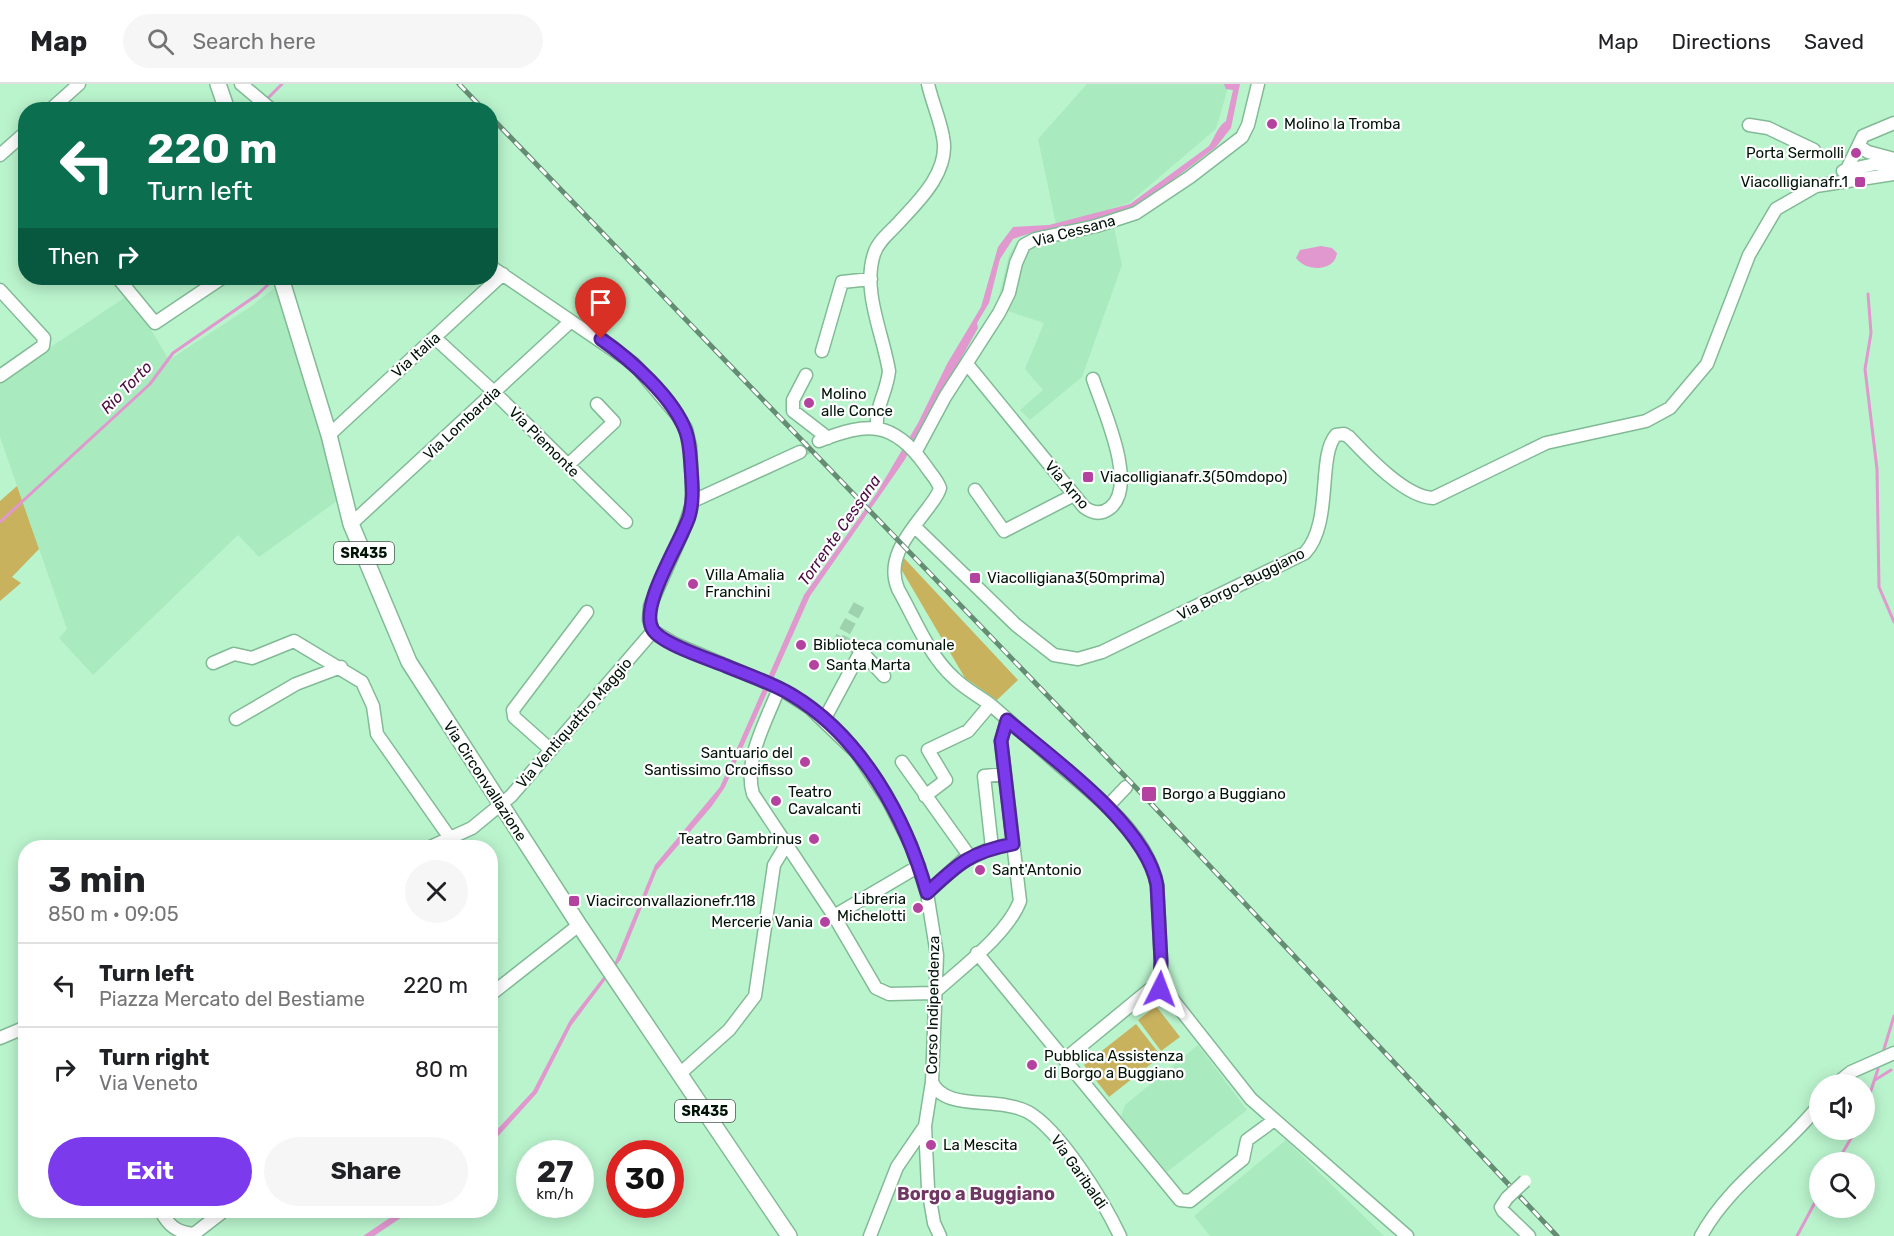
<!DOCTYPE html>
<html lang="en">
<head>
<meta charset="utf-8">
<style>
  :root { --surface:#fff; --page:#f6f6f6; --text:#202124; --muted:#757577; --line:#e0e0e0; --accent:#7c3aed }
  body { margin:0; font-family:Rubik,sans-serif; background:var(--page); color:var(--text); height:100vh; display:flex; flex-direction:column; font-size:22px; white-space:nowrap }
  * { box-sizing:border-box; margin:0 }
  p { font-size:20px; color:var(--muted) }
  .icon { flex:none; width:33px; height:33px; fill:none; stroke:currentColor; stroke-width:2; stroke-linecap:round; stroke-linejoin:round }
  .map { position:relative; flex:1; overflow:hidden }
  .side { position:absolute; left:18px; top:756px; width:480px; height:378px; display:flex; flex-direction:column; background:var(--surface); border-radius:24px; box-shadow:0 3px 15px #0003 }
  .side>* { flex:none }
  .banner { position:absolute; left:18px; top:18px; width:480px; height:183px; border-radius:24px; box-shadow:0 3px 15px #0003; background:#0b6e4f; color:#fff; overflow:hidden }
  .fabs { position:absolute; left:1809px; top:990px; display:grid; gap:12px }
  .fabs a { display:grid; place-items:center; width:66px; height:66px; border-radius:50%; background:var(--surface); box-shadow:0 3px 15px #0003; font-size:30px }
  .speed { position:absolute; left:516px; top:1056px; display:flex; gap:12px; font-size:30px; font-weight:700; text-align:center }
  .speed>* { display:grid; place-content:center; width:78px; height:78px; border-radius:50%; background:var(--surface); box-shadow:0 3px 15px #0003; line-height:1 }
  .speed small { font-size:15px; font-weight:400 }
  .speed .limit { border:9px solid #d22; background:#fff; color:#111 }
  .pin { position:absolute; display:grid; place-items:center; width:51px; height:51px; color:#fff; margin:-62px -26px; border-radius:50% 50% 50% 0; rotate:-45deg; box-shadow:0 0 6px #0007 }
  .pin .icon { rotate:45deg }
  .me { position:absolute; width:66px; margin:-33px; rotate:3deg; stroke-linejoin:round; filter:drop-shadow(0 0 4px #0008) }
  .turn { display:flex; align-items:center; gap:21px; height:126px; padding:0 30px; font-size:27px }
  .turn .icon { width:78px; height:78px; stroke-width:2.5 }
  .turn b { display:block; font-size:42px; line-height:51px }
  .then { display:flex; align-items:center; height:57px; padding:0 30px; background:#0003; gap:12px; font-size:22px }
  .round { display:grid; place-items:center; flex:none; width:63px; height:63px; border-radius:32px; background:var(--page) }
  .headline { display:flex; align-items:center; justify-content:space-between; height:102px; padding:0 30px }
  h1 { font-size:36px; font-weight:700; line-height:45px }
  .cta { display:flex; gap:12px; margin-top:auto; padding:12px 30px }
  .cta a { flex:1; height:69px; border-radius:36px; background:var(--accent); color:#fff; font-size:24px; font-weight:700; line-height:69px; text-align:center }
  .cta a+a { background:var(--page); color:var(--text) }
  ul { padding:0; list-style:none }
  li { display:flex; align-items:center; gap:18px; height:84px; padding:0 30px; border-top:2px solid var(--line) }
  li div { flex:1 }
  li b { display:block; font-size:22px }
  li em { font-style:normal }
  header { display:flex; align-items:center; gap:36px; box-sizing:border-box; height:84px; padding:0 30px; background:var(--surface); border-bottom:2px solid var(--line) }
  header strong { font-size:28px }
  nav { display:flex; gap:33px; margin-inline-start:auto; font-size:21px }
  .search { width:420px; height:54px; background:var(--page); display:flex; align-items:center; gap:15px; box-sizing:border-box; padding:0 21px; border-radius:33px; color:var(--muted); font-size:22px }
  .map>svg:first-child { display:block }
  .built { fill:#aaeabf }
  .green { fill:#c8b25e }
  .water { fill:#e098cf }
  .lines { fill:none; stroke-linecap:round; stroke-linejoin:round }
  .stream { stroke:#e098cf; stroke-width:3 }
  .minor-tunnel { stroke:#9ed2af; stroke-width:12; stroke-dasharray:12 6; stroke-linecap:butt }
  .minor-casing { stroke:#82ba96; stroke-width:15 }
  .major-casing { stroke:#82ba96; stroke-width:18 }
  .minor { stroke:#fff; stroke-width:12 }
  .major { stroke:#fff; stroke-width:15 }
  .rail-casing { stroke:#658d73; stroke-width:5 }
  .rail { stroke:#fff; stroke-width:3; stroke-dasharray:9; stroke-linecap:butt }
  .minor-bridge-casing { stroke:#82ba96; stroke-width:15; stroke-linecap:butt }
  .minor-bridge { stroke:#fff; stroke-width:12 }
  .route-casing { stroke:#51269a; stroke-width:15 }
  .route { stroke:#7c3aed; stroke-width:10 }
  .poi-dot { fill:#b3439f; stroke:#fff; stroke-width:2 }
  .labels { text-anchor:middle; stroke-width:4.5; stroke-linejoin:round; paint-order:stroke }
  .shield { fill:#fff; stroke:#4c5a51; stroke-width:1.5 }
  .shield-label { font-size:14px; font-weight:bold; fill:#001307 }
  .poi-label { font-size:15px; fill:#001307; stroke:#fff; text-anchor:start }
  .street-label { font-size:15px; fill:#001307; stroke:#fff }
  .water-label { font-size:16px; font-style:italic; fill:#4b0c41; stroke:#fff }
  .quarter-label { font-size:18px; font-weight:bold; fill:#6f3764; stroke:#fff }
</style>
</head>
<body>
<header>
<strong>Map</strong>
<div class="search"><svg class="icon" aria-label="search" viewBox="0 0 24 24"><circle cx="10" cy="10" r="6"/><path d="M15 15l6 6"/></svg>Search here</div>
<nav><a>Map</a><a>Directions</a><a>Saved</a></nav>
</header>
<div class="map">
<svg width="1894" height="1152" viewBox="0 0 1894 1152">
  <rect width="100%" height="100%" fill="#baf4cd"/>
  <path class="built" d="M1087 0H1229L1216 45 1129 119 1110 125 1122 181 1082 293 1030 336 1020 326 1043 306 1025 285 1044 239 996 223 1009 171 1017 158 1057 145 1038 55Z
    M280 200 344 412 259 473 238 451 93 591 59 554 67 545 0 353V297L130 210 169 276 250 223Z
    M1198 961 1247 1026 1167 1088 1121 1033 1125 1021Z
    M1286 1056 1384 1152H1210L1194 1132Z"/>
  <path class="green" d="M17 402 39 465 12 493 21 499 0 517V417Z
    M903 473 1018 596 997 616 965 594 901 485Z
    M1156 922 1180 953 1161 967 1138 936Z
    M1136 940 1161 972 1109 1013 1084 981Z"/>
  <path class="water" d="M1224 0H1240L1231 44 1216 63 1149 114 1130 125 1087 139 1031 149 1013 155 1000 175 989 219 977 239 978 244 904 377 810 512 725 703 712 722 657 786 621 875 571 942 537 1009 491 1060V1052L533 1007 570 936 615 878 655 781 720 703 804 511 876 410 918 339 947 280 981 223 998 163 1013 143 1049 141 1130 120 1209 62C1215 53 1217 43 1226 37L1233 6 1226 5Z
    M1321 162 1332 164 1337 169C1335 188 1306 188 1296 174L1300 166Z
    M400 1127H411L374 1152H363Z"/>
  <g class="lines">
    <path class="stream" d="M266 16 282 0
      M1868 210 1871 249 1865 285 1877 385 1879 503 1894 538
      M0 438 150 300 173 269 257 211 275 194
      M1884 965 1894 932
      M1875 996 1891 986
      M1864 1028 1878 985
      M1837 1078 1856 1046
      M1797 1152 1820 1109"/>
    <path class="minor-tunnel" d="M800 368 819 357
      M859 521 840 556 861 567"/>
    <defs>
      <path id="minor" d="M241 0 272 26
        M50 26 79 0
        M1749 41 1768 44 1814 66
        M1860 63 1868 68 1894 75
        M0 71 26 48
        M1847 85 1863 52 1894 39
        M1843 87 1875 80H1894
        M490 182 634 280 678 332 686 345 690 362 693 417 682 450 650 522 649 536 653 547 675 560 779 604 810 624 857 669 888 716 911 761 927 809 937 871 932 998 925 1042 928 1104 934 1139 940 1152
        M118 194 155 239 222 194
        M0 206 44 254 43 262 0 292
        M435 254 495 309 626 438
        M822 267 842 198 871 195
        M967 280 1084 423C1092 429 1101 431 1110 424 1139 402 1102 323 1093 295
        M806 291 793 316V327L828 354
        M877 345C875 323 887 308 889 287 883 250 862 207 874 170 878 156 893 146 902 135 922 114 950 85 943 53 940 35 932 18 928 0
        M329 351 503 190
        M819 357C867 338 893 336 925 381 930 389 937 395 940 404 938 412 932 418 928 424 910 448 885 474 898 505 914 533 929 572 954 594 965 605 979 612 991 621 1013 640 1035 660 1057 679 1095 712 1147 748 1157 801L1161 877 1160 905
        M916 367 945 313 999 229 1009 209 1016 179 1024 161 1035 155 1096 142 1136 129 1190 93 1242 53 1248 41 1258 0
        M568 381 614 338 597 320
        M975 406 1004 447 1074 411
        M693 417 800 368
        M351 440 571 237
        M915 443 1016 541 1054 571 1078 575 1102 568 1305 469C1333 439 1317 372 1336 351L1344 350 1349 353C1367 372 1405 413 1433 414L1546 359 1646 337 1670 324 1707 280 1749 171 1776 125 1816 102 1894 90
        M213 579 234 570 252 574 294 557 362 598 373 622 377 650 450 754
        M779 604C767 636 743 676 753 710L834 832 876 904 889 910 934 909
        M236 635 296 600 341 583
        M824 636 861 567 884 592
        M551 666 514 633 513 626 587 528
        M902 678 970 773
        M1005 690 984 692 992 764 1013 760
        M925 712 946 696 928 666 968 647 990 621
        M1107 723 1126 703
        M428 764 472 744 511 712 653 547
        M927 809 962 777 992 764
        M834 832 919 782
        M977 869 1180 1116 1190 1117 1243 1075 1247 1056 1273 1037
        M934 909C961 884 1007 851 1020 817L1001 657 1007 636
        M490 911 579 841
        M0 954 26 943
        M1065 975 1149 906 1160 905 1169 911 1251 1015 1407 1152
        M684 986 729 946 755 912 774 781 786 761
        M932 998C945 1028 998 1012 1028 1028 1060 1046 1104 1118 1120 1152
        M1836 1000 1851 988 1894 969
        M1507 1114 1501 1123 1503 1127 1529 1152
        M160 1126C169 1142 176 1148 194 1150L225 1126
        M870 1152 897 1083 925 1042
        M1701 1152C1729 1100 1783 1067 1820 1020"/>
      <path id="major" d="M218 0 227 26
        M281 194 329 351 351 440 409 578 579 841 789 1152"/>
    </defs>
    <use href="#minor" class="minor-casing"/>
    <use href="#major" class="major-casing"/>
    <use href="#minor" class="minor"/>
    <use href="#major" class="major"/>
    <defs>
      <path id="rail" d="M459 0 484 26
        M490 32 1144 712 1557 1152"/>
    </defs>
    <use href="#rail" class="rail-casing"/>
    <use href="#rail" class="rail"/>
    <defs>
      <path id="minor-bridge" d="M1507 1114 1525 1097"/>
    </defs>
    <use href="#minor-bridge" class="minor-bridge-casing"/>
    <use href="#minor-bridge" class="minor-bridge"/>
  </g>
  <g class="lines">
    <defs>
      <path id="route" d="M601 255C630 275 674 314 686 348 690 360 690 371 691 383 692 400 694 416 689 433 681 458 638 523 653 546 662 560 709 575 726 582 748 591 772 599 792 611 862 653 906 734 927 809 958 780 970 768 1013 760L1001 657 1007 636C1053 675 1146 741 1157 801L1161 877 1160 905"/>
    </defs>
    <use href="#route" class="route-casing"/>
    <use href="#route" class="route"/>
  </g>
  <g class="poi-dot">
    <circle cx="1272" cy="40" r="6"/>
    <circle cx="1856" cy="69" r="6"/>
    <rect x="1854" y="92" width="12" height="12" rx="3"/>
    <circle cx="809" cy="319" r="6"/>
    <rect x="1082" y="387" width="12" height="12" rx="3"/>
    <rect x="969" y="488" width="12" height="12" rx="3"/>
    <circle cx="693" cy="500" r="6"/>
    <circle cx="801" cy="561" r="6"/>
    <circle cx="814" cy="581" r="6"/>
    <circle cx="805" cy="678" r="6"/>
    <rect x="1141" y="702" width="16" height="16" rx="3"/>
    <circle cx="776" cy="717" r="6"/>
    <circle cx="814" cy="755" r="6"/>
    <circle cx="980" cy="786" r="6"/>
    <rect x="568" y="811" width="12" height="12" rx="3"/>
    <circle cx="918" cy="824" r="6"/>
    <circle cx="825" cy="838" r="6"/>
    <circle cx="1032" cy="981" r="6"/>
    <circle cx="931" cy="1061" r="6"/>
  </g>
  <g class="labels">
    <g class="shield">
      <rect x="334" y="458" width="60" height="22" rx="4.5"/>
      <rect x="675" y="1016" width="60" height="22" rx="4.5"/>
    </g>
    <g class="shield-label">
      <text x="364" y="474">SR435</text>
      <text x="705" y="1032">SR435</text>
    </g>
    <g class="poi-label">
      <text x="1284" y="45">Molino la Tromba</text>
      <text x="1844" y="74" text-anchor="end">Porta Sermolli</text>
      <text x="1848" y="103" text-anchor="end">Viacolligianafr.1</text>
      <text x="821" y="315">Molino<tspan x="821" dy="17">alle Conce</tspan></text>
      <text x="1100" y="398">Viacolligianafr.3(50mdopo)</text>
      <text x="705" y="496">Villa Amalia<tspan x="705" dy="17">Franchini</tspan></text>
      <text x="987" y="499">Viacolligiana3(50mprima)</text>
      <text x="813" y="566">Biblioteca comunale</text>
      <text x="826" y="586">Santa Marta</text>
      <text x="793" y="674" text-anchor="end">Santuario del<tspan x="793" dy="17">Santissimo Crocifisso</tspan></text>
      <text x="788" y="713">Teatro<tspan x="788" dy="17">Cavalcanti</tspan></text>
      <text x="1162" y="715">Borgo a Buggiano</text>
      <text x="802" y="760" text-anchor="end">Teatro Gambrinus</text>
      <text x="992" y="791">Sant'Antonio</text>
      <text x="906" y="820" text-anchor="end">Libreria<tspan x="906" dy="17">Michelotti</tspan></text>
      <text x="586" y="822">Viacirconvallazionefr.118</text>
      <text x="813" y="843" text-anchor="end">Mercerie Vania</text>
      <text x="1044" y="977">Pubblica Assistenza<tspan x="1044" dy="17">di Borgo a Buggiano</tspan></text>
      <text x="943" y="1066">La Mescita</text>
    </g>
    <g class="street-label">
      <text transform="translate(1074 147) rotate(-15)" y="5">Via Cessana</text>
      <text transform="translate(416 271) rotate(-42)" y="5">Via Italia</text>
      <text transform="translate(462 339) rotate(-43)" y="5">Via Lombardia</text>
      <text transform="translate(544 358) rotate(45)" y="5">Via Piemonte</text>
      <text transform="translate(1067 401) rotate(49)" y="5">Via Arno</text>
      <text transform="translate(1241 500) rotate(-27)" y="5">Via Borgo-Buggiano</text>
      <text transform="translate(574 639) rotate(-49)" y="5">Via Ventiquattro Maggio</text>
      <text transform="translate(485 697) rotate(57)" y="5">Via Circonvallazione</text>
      <text transform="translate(933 921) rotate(-89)" y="5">Corso Indipendenza</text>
      <text transform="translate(1079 1088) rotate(55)" y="5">Via Garibaldi</text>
    </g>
    <g class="water-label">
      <text transform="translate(126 303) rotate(-46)" y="6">Rio Torto</text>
      <text transform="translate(839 446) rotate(-55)" y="6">Torrente Cessana</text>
    </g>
    <g class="quarter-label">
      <text x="976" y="1116">Borgo a Buggiano</text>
    </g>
  </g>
</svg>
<div class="fabs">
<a><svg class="icon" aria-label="sound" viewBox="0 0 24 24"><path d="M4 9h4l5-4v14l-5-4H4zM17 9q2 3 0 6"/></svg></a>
<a><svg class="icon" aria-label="search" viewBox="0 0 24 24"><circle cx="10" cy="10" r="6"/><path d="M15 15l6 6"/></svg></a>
</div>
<div class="speed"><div>27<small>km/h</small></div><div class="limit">30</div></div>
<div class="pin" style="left:601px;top:255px;background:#d93025"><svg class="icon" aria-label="arrive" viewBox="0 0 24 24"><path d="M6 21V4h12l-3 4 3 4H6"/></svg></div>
<svg class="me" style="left:1160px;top:905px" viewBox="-20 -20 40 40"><path d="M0-17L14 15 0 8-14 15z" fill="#7c3aed" stroke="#fff" stroke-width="4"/></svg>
<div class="banner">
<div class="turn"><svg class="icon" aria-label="left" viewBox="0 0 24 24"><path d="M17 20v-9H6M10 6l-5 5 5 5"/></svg><div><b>220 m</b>Turn left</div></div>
<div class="then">Then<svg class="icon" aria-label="right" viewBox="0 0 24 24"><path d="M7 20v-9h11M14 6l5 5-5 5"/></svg></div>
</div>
<section class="side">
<div class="headline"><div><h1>3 min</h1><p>850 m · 09:05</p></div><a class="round"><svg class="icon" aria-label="close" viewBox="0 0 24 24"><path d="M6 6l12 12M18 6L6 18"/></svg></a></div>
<ul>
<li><svg class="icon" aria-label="left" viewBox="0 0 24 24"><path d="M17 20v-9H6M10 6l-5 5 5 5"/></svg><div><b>Turn left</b><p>Piazza Mercato del Bestiame</p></div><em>220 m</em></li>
<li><svg class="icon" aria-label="right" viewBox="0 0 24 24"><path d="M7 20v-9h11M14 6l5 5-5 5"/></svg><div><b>Turn right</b><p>Via Veneto</p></div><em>80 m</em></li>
</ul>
<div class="cta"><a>Exit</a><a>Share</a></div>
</section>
</div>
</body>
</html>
